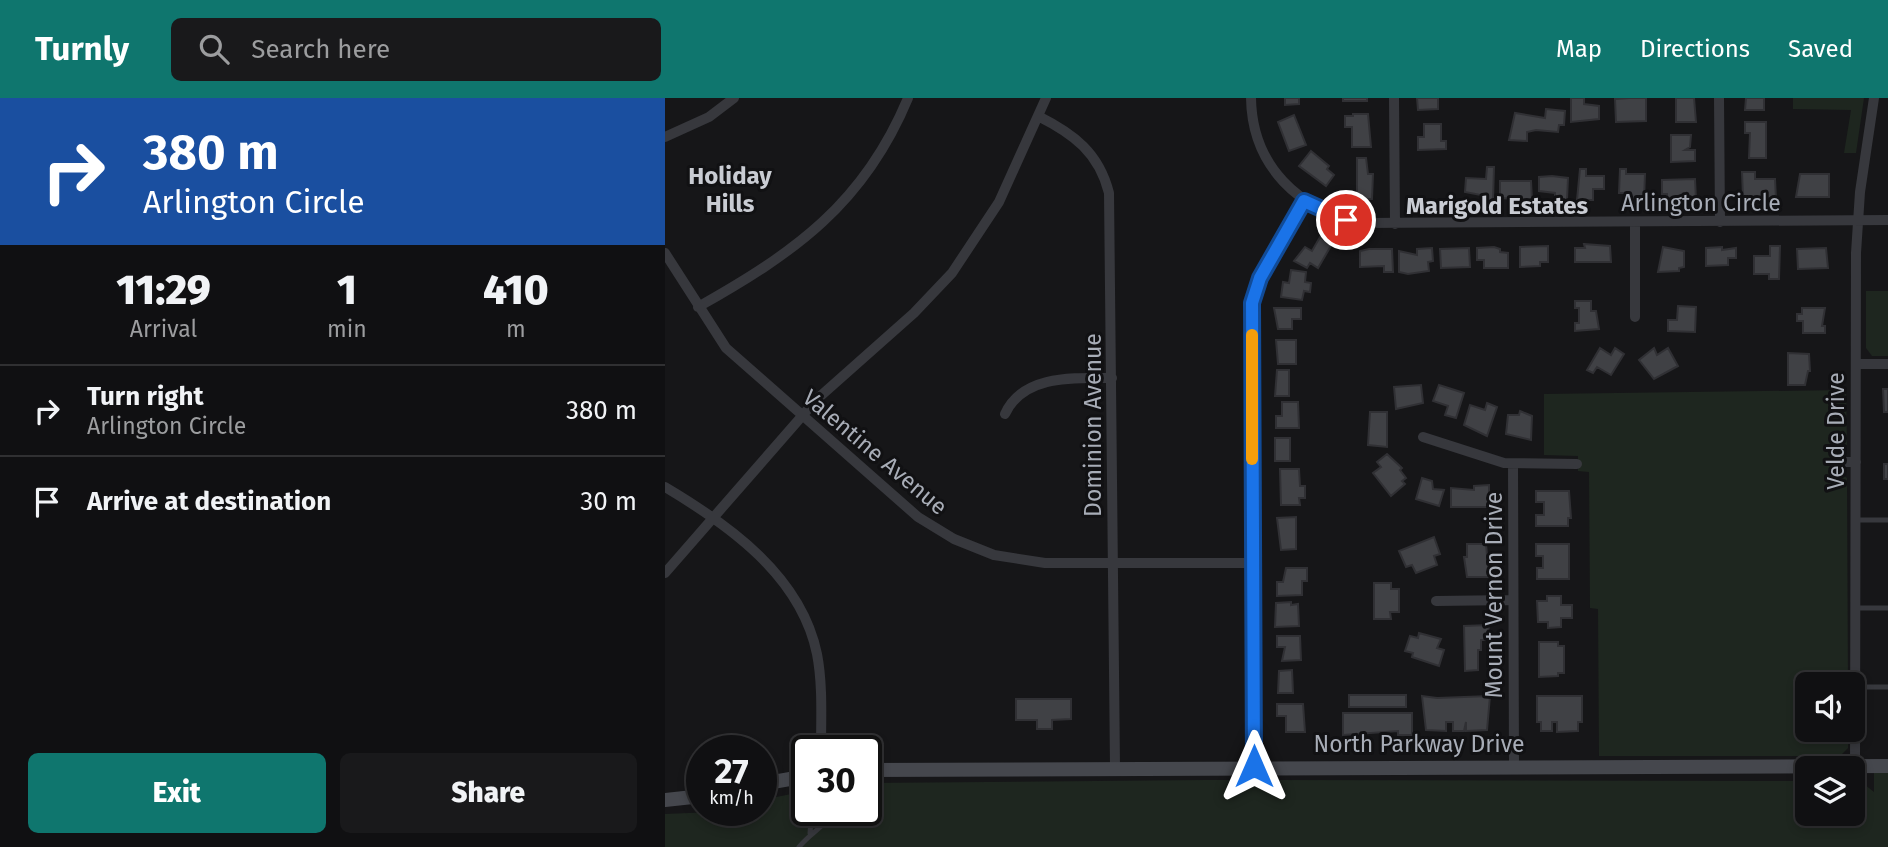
<!DOCTYPE html>
<html lang="en">
<head>
<meta charset="utf-8">
<style>
  :root { --surface:#101012; --page:#19191b; --text:#f1f3f6; --muted:#9c9d9f; --line:#303032; --accent:#0f766e }
  body { margin:0; font-family:"Fira Sans",sans-serif; background:var(--page); color:var(--text); height:100vh; display:flex; flex-direction:column; font-size:26px; white-space:nowrap }
  * { box-sizing:border-box; margin:0 }
  p { font-size:23px; color:var(--muted) }
  .icon { flex:none; width:38px; height:38px; fill:none; stroke:currentColor; stroke-width:2; stroke-linecap:round; stroke-linejoin:round }
  .map { position:relative; flex:1; overflow:hidden }
  .side { display:flex; flex-direction:column; background:var(--surface); width:665px }
  .side>* { flex:none }
  .banner { background:#1a4fa0; color:#fff; overflow:hidden }
  .buttons { position:absolute; left:1130px; top:574px; display:grid; gap:14px }
  .buttons a { display:grid; place-items:center; width:70px; height:70px; border-radius:10px; background:var(--surface); box-shadow:0 4px 10px #0003,0 0 0 2px var(--line); font-size:35px }
  .speed { position:absolute; left:21px; top:637px; display:flex; gap:14px; font-size:35px; font-weight:700; text-align:center }
  .speed>* { display:grid; place-content:center; width:91px; height:91px; border-radius:50%; background:var(--surface); box-shadow:0 4px 10px #0003,0 0 0 2px var(--line); line-height:1 }
  .speed small { font-size:18px; font-weight:400 }
  .speed .limit { border:4px solid #111; border-radius:10px; background:#fff; color:#111 }
  .pin { position:absolute; display:grid; place-items:center; width:60px; height:60px; color:#fff; margin:-30px; border:4px solid #fff; border-radius:50%; box-shadow:0 2px 7px #0007 }
  .me { position:absolute; width:77px; margin:-38px; rotate:0deg; stroke-linejoin:round; filter:drop-shadow(0 0 5px #0008) }
  .turn { display:flex; align-items:center; gap:24px; height:147px; padding:0 28px; font-size:32px }
  .turn .icon { width:91px; height:91px; stroke-width:2.5 }
  .turn b { display:block; font-size:49px; line-height:60px }
  .eta { display:flex; justify-content:space-evenly; align-items:center; height:119px; text-align:center }
  .eta b { font-size:42px; font-weight:800; line-height:49px }
  .action { display:flex; gap:14px; margin-top:auto; padding:14px 28px }
  .action a { flex:1; height:80px; border-radius:10px; background:var(--accent); color:#fff; font-size:28px; font-weight:800; line-height:80px; text-align:center }
  .action a+a { background:var(--page); color:var(--text) }
  ul { padding:0; list-style:none }
  li { display:flex; align-items:center; gap:21px; height:91px; padding:0 28px; border-top:2px solid var(--line) }
  li div { flex:1 }
  li b { display:block; font-size:26px }
  li em { font-style:normal }
  header { display:flex; align-items:center; gap:42px; box-sizing:border-box; height:98px; padding:0 35px; background:var(--accent); color:#fff }
  header strong { font-size:33px }
  nav { display:flex; gap:38px; margin-inline-start:auto; font-size:24px }
  .search { width:490px; height:63px; background:var(--page); display:flex; align-items:center; gap:18px; box-sizing:border-box; padding:0 24px; border-radius:10px; color:var(--muted); font-size:26px }
  main { display:flex; flex:1; min-height:0 }
  .map>svg:first-child { display:block }
  .green { fill:#1e261f }
  .building { fill:#404145; stroke:#303034; stroke-width:2 }
  .lines { fill:none; stroke-linecap:round; stroke-linejoin:round }
  .service { stroke:#37383d; stroke-width:5 }
  .minor { stroke:#37383d; stroke-width:10 }
  .secondary { stroke:#45474d; stroke-width:14 }
  .route-casing { stroke:#114b97; stroke-width:18 }
  .route { stroke:#1a73e8; stroke-width:12 }
  .slow { stroke:#f59e0b; stroke-width:12 }
  .labels { text-anchor:middle; stroke-width:6; stroke-linejoin:round; paint-order:stroke }
  .street-label { font-size:23px; fill:#a8adb7; stroke:#111113 }
  .neighbourhood-label { font-size:24px; font-weight:bold; fill:#c9ccd3; stroke:#111113 }
</style>
</head>
<body>
<header>
<strong>Turnly</strong>
<div class="search"><svg class="icon" aria-label="search" viewBox="0 0 24 24"><circle cx="10" cy="10" r="6"/><path d="M15 15l6 6"/></svg>Search here</div>
<nav><a>Map</a><a>Directions</a><a>Saved</a></nav>
</header>
<main>
<section class="side">
<div class="banner">
<div class="turn"><svg class="icon" aria-label="right" viewBox="0 0 24 24"><path d="M7 20v-9h11M14 6l5 5-5 5"/></svg><div><b>380 m</b>Arlington Circle</div></div>
</div>
<div class="eta">
<div><b>11:29</b><p>Arrival</p></div>
<div><b>1</b><p>min</p></div>
<div><b>410</b><p>m</p></div>
</div>
<ul>
<li><svg class="icon" aria-label="right" viewBox="0 0 24 24"><path d="M7 20v-9h11M14 6l5 5-5 5"/></svg><div><b>Turn right</b><p>Arlington Circle</p></div><em>380 m</em></li>
<li><svg class="icon" aria-label="arrive" viewBox="0 0 24 24"><path d="M6 21V4h12l-3 4 3 4H6"/></svg><div><b>Arrive at destination</b></div><em>30 m</em></li>
</ul>
<div class="action"><a>Exit</a><a>Share</a></div>
</section>
<div class="map">
<svg width="1223" height="749" viewBox="0 0 1223 749">
  <rect width="100%" height="100%" fill="#161618"/>
  <path class="green" d="M1128 0H1199L1191 55H1179L1186 12 1128 11Z
    M1201 193H1223V258H1207L1201 250Z
    M1181 292 1182 347 1172 357V372L1182 380 1183 586H1143V632H1184L1183 650 1176 657 1168 658H934L933 511 925 510 924 374 913 373V358L879 357V296Z
    M1209 668H1223V749H0V716L96 712V702L142 693V712H201V685L538 682 1143 683V716H1188V683L1199 686 1209 694Z"/>
  <path class="building" d="M620 0H634V6L620 7Z
    M678 0H702V3H678Z
    M752 0H773V11L753 12Z
    M906 0H919V6L934 8V21L906 24Z
    M964 0H981V23L951 24 950 1Z
    M1011 0H1029L1031 24H1011Z
    M1099 0V12H1080L1081 0Z
    M881 11 900 13 899 27H894L893 34 871 32 862 34V43L844 42 850 15 880 20Z
    M688 16H703L706 49H687V29H680V18H688Z
    M629 17 641 47 624 53 613 24Z
    M1080 24H1101V60H1084L1085 35H1080Z
    M759 26H776V43H781V51L753 52V39H759Z
    M1006 37H1026L1025 49 1020 52H1030V63L1006 64Z
    M646 53 664 68 662 71 669 77 661 88 634 68Z
    M692 60H701L703 76H708L707 101H692Z
    M822 69H829L828 103H816V97L800 94 801 80 821 81Z
    M915 71H921V78H939V91H928V102H912Z
    M955 71H961V76H980L979 102H966V95H954Z
    M1077 74H1090V81H1110L1111 101 1078 99Z
    M1135 76H1164V99H1131Z
    M887 78 903 80 902 102 890 101V95L874 93V79Z
    M1030 81 1031 102 1002 100V96H997V82Z
    M835 83H866L867 102 835 100Z
    M655 139 667 146 653 170 645 165 642 170 629 163 640 149 647 153Z
    M919 146 945 148 946 164H910V150H920Z
    M883 148V164H875V168L855 169V149Z
    M1105 148H1115L1114 181H1104V176H1089V158H1105Z
    M829 149 835 151V154L843 155V170H819V162H812V150Z
    M998 149 1019 153V169L1014 170V173L993 174Z
    M1057 149V152L1071 150V160H1063V167L1041 168V150Z
    M767 150 768 163 763 164 764 173 743 176 734 174V153L752 157V151Z
    M804 150 805 169 776 170 775 151Z
    M1161 150 1163 170 1133 171 1132 151Z
    M704 151H727L728 174H719V168L695 169V153Z
    M626 172 641 174 640 184 646 185 645 194 639 193 637 202 616 199 618 184 624 185Z
    M910 203H926V213H931L934 231 910 233V225H914V210H910Z
    M1013 208 1031 209 1030 234 1003 233V222H1012Z
    M609 210H636V221H627V231H613Z
    M1137 210H1160L1157 228H1160V235H1138V223H1132V216H1137Z
    M611 242H631V266H613Z
    M935 250 946 257 950 250 959 256 946 277 932 269 928 275 922 272Z
    M989 250 992 257 1003 250 1013 268 989 281 974 262Z
    M1123 255 1144 256 1145 273H1143L1140 287H1123Z
    M612 272H624V298H610Z
    M756 287 758 305 731 311 729 289Z
    M774 287 799 295 791 320 780 317 783 308 768 303Z
    M1218 291H1223V314H1219Z
    M617 304H633L634 330H611V318H617Z
    M822 305 832 309 822 338 799 327 805 307 820 312Z
    M855 313 867 318 866 342 841 336 843 317H854Z
    M705 314H722V349L703 347Z
    M610 340H625V363H610Z
    M722 356 737 370 735 372 741 380 737 383 740 386 726 398 708 375 716 369 712 364Z
    M1219 366H1223V381H1219Z
    M615 371H634L635 388H640V400H634L635 407H616Z
    M757 380 767 383 768 391 779 392 774 408 751 401Z
    M824 387V409H786V390L809 392V388Z
    M871 393H904L906 420H903V428H871V417H879V404H871Z
    M631 419V451L616 452 612 420Z
    M769 439 775 456 769 458 772 467 751 475 747 467 741 469 734 453Z
    M802 446H821L824 479H802L799 459H802Z
    M871 446H904V481H872V470H878V458H871Z
    M621 470H642V483H637V497L612 498V484H618Z
    M709 485H726V491H734V514H725L726 521H709Z
    M882 498H896V507H907V520H896V529L883 530V524H873L872 503H882Z
    M626 504V507L633 506 634 528 610 529 611 505Z
    M824 527 822 542H816V552H813V572L800 573 799 528Z
    M754 535 776 541 772 550 779 552 774 568 747 559 748 555 740 553 745 538 753 540Z
    M612 538H635L636 562 617 563 620 549H612Z
    M874 544H893V548H899V575H893V578L874 579Z
    M627 572 628 595H613L614 573Z
    M684 597H741V609H684Z
    M757 598 772 600 825 598 822 632 801 633V624L799 633H788V624H781V633L761 632Z
    M872 598H917V624H913V633L892 634V624H887V633H876V624H872Z
    M351 601H406V621L387 622V631H372V622H351Z
    M612 606H638L640 634H621V618H612Z
    M678 615H747V637H733V633L678 637Z"/>
  <g class="lines">
    <path class="service" d="M1191 422H1223
      M1191 510H1223
      M1190 589H1223
      M145 735 147 712
      M134 749C145 735 161 728 170 712"/>
    <path class="minor" d="M586 0C587 68 634 113 698 125L1223 122
      M729 0 730 126
      M1054 0 1055 124
      M373 18C409 36 434 55 444 95L450 669
      M0 39 44 19 69 0
      M970 125V219
      M0 155 61 250 253 419 289 441 329 457 380 465H588
      M33 209C129 155 199 106 243 0
      M1191 266H1223
      M340 316C358 276 410 280 447 280
      M758 339 839 365 912 366
      M1173 364H1191
      M848 366 849 669
      M0 389C64 427 136 478 152 556 158 587 156 621 156 653
      M0 475 151 302 249 215 287 175 334 104 381 0
      M771 503 848 502
      M589 668 587 205 595 180 639 103
      M1190 668 1191 155 1195 94 1209 0"/>
    <path class="secondary" d="M201 672 1223 668
      M96 686 142 678
      M0 702 37 698"/>
  </g>
  <g class="lines">
    <defs>
      <path id="route" d="M589 668 587 205 595 180 639 103 681 122"/>
    </defs>
    <use href="#route" class="route-casing"/>
    <use href="#route" class="route"/>
    <path class="slow" d="M587 237V361"/>
  </g>
  <g class="labels">
    <g class="street-label">
      <text x="1036" y="113">Arlington Circle</text>
      <text transform="translate(428 327) rotate(-90)" y="8">Dominion Avenue</text>
      <text transform="translate(1171 333) rotate(-90)" y="8">Velde Drive</text>
      <text transform="translate(210 354) rotate(40)" y="8">Valentine Avenue</text>
      <text transform="translate(829 497) rotate(-90)" y="8">Mount Vernon Drive</text>
      <text x="754" y="654">North Parkway Drive</text>
    </g>
    <g class="neighbourhood-label">
      <text x="65" y="86">Holiday<tspan x="65" dy="28">Hills</tspan></text>
      <text x="832" y="116">Marigold Estates</text>
    </g>
  </g>
</svg>
<div class="buttons">
<a><svg class="icon" aria-label="sound" viewBox="0 0 24 24"><path d="M4 9h4l5-4v14l-5-4H4zM17 9q2 3 0 6"/></svg></a>
<a><svg class="icon" aria-label="layers" viewBox="0 0 24 24"><path d="M12 4l9 5-9 5-9-5zM3 14l9 5 9-5"/></svg></a>
</div>
<div class="speed"><div>27<small>km/h</small></div><div class="limit">30</div></div>
<div class="pin" style="left:681px;top:122px;background:#d93025"><svg class="icon" aria-label="arrive" viewBox="0 0 24 24"><path d="M6 21V4h12l-3 4 3 4H6"/></svg></div>
<svg class="me" style="left:589px;top:668px" viewBox="-20 -20 40 40"><path d="M0-17L14 15 0 8-14 15z" fill="#1a73e8" stroke="#fff" stroke-width="4"/></svg>
</div>
</main>
</body>
</html>
